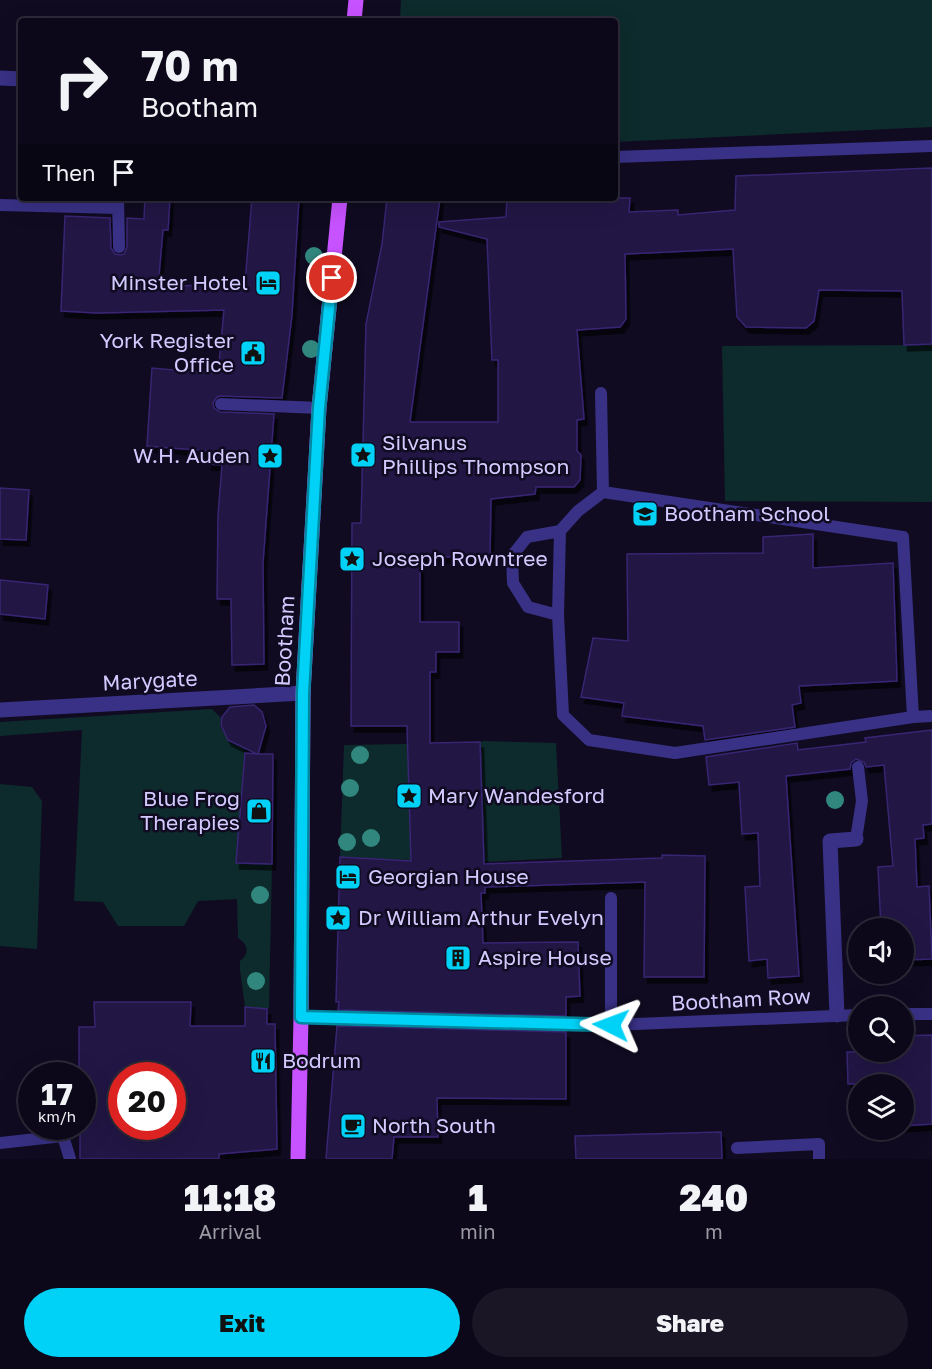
<!DOCTYPE html>
<html lang="en">
<head>
<meta charset="utf-8">
<style>
  :root { --surface:#0c0819; --page:#1a1626; --text:#f1f3f6; --muted:#9a9aa2; --line:#2c2938; --accent:#00d1f6 }
  body { margin:0; font-family:"Golos Text",sans-serif; background:var(--page); color:var(--text); height:100vh; display:flex; flex-direction:column; font-size:22px; white-space:nowrap }
  * { box-sizing:border-box; margin:0 }
  p { font-size:20px; color:var(--muted) }
  .icon { flex:none; width:33px; height:33px; fill:none; stroke:currentColor; stroke-width:2; stroke-linecap:round; stroke-linejoin:round }
  .map { position:relative; height:1159px; overflow:hidden }
  .details { display:flex; flex-direction:column; background:var(--surface); flex:1 }
  .details>* { flex:none }
  .top-card { position:absolute; left:18px; top:18px; width:600px; height:183px; border-radius:6px; box-shadow:0 6px 24px #0002,0 0 0 2px var(--line); background:#0c0819; color:var(--text); overflow:hidden }
  .fabs { position:absolute; left:848px; top:918px; display:grid; gap:12px }
  .fabs a { display:grid; place-items:center; width:66px; height:66px; border-radius:50%; background:var(--surface); box-shadow:0 6px 24px #0002,0 0 0 2px var(--line); font-size:30px }
  .speed { position:absolute; left:18px; top:1062px; display:flex; gap:12px; font-size:30px; font-weight:700; text-align:center }
  .speed>* { display:grid; place-content:center; width:78px; height:78px; border-radius:50%; background:var(--surface); box-shadow:0 6px 24px #0002,0 0 0 2px var(--line); line-height:1 }
  .speed small { font-size:15px; font-weight:400 }
  .speed .limit { border:9px solid #d22; background:#fff; color:#111 }
  .pin { position:absolute; display:grid; place-items:center; width:51px; height:51px; color:#fff; margin:-26px; border:3px solid #fff; border-radius:50%; box-shadow:0 2px 6px #0007 }
  .me { position:absolute; width:66px; margin:-33px; rotate:273deg; stroke-linejoin:round; filter:drop-shadow(0 0 4px #0008) }
  .turn { display:flex; align-items:center; gap:21px; height:126px; padding:0 24px; font-size:27px }
  .turn .icon { width:78px; height:78px; stroke-width:2.5 }
  .turn b { display:block; font-size:42px; line-height:51px }
  .then { display:flex; align-items:center; height:57px; padding:0 24px; background:#0003; gap:12px; font-size:22px }
  .eta { display:flex; justify-content:space-evenly; align-items:center; height:102px; text-align:center }
  .eta b { font-size:36px; font-weight:800; line-height:42px }
  .button { display:flex; gap:12px; margin-top:auto; padding:12px 24px }
  .button a { flex:1; height:69px; border-radius:36px; background:var(--accent); color:#111; font-size:24px; font-weight:800; line-height:69px; text-align:center }
  .button a+a { background:var(--page); color:var(--text) }
  .map>svg:first-child { display:block }
  .green { fill:#0d2b2c }
  .building { fill:#211544; stroke:#382572; stroke-width:1.5; fill-rule:evenodd; filter:url(#shadow) }
  .lines { fill:none; stroke-linecap:round; stroke-linejoin:round }
  .service { stroke:#383185; stroke-width:12 }
  .minor { stroke:#383185; stroke-width:15 }
  .primary { stroke:#c752ff; stroke-width:15 }
  .tree { fill:#31867e }
  .route-casing { stroke:#0088a0; stroke-width:15 }
  .route { stroke:#00d1f6; stroke-width:10 }
  .labels { text-anchor:middle; stroke-width:5; stroke-linejoin:round; paint-order:stroke }
  .poi-label { font-size:21px; fill:#d3cbff; stroke:#100b21; text-anchor:start }
  .street-label { font-size:21px; fill:#d3cbff; stroke:#100b21 }
</style>
</head>
<body>
<div class="map">
<svg width="932" height="1159" viewBox="0 0 932 1159">
  <defs>
    <filter id="shadow"><feDropShadow dx="3.5" dy="6" stdDeviation="0" flood-color="#0009"/></filter>
  </defs>
  <rect width="100%" height="100%" fill="#100b21"/>
  <path class="green" d="M401 0H932V127L615 142V21H400Z
    M932 345V502L725 501 722 346Z
    M212 709 221 718 220 726 228 740 245 746 236 863 272 864 269 1008 267 1009 245 1007 240 970V961C250 954 248 944 238 938L237 899 198 901 184 926H118L103 902 74 901 82 730 0 736V722Z
    M485 741 556 743 562 858 484 862 480 742Z
    M408 744 411 860 340 857 344 745Z
    M0 784 32 787 42 801 37 949 0 946Z"/>
  <path class="building" d="M932 168V344L904 345 902 291 819 290 814 321 806 328 746 327 737 317 733 249 625 254 626 319 620 327 577 330 584 419 577 420V451L581 455 580 480 574 487H536L535 494 491 499 490 557H420V622H459V652H436V672H430V743L480 742 484 864 662 858V855L705 856 704 977H644L645 882 485 887V893H481L483 943 578 942 580 996 566 997V1016L338 1010 339 1002H336L340 857 411 861 407 726H351L352 523H361L366 324 382 244 387 198H440L410 422H498V360H492L487 239 439 227V222L506 217 507 198H630L629 212 678 210V215L735 210 736 176Z
    M145 198H170L168 230H163L158 287 245 283 252 198H299L292 315 282 398 221 396 217 397 213 403 214 408 220 412 274 414 263 563 264 664 232 665 231 599H217L218 515 222 465 208 464 209 451 147 446 152 368 218 374 224 310 97 313 61 311 65 216 110 218 111 248 115 254 120 255 124 254 127 247V218L144 219Z
    M0 488 29 490 26 540 0 539Z
    M813 534V568L893 563 897 681 799 686 801 703 792 705 795 727 705 740 703 726 622 716 624 703 581 697 593 638 628 641 627 554 763 553V537Z
    M0 580 48 585 45 619 0 614Z
    M254 705 262 712 266 726 258 754H273L272 864 236 863 245 753 257 754 228 740 221 725 222 717 230 707Z
    M932 730V824L923 825 924 838 915 839 917 887 929 886 932 959 903 960V928H881L878 867 893 866 884 765 866 767 864 762 856 759 851 763 850 769 786 776 799 976 768 978 767 959 749 961 745 887 760 886 758 833 742 834 739 782 709 785 706 757 797 743 798 750 866 742 865 738Z
    M94 1002H191L190 1026H245V1007L267 1009V1024H275L277 1149 219 1154V1159H80V1126H82V1076H79V1027H95ZM122 1076H172V1126H122Z
    M337 1026 566 1032V1099L437 1098 438 1137H394L392 1159H326Z
    M932 1035V1124L903 1126V1084H848L847 1052H903V1036Z
    M721 1132 722 1159H576L575 1136Z"/>
  <g class="lines">
    <path class="service" d="M615 157 932 146
      M118 198 119 247
      M0 205 118 208
      M601 393 603 492 903 537 913 717 932 716
      M221 404 319 408
      M603 492 578 511 560 531 558 615 563 715 589 740 675 753 913 717
      M558 615 528 607 513 583 512 556 527 537 560 531
      M856 839 862 801 858 767
      M611 898V1025
      M903 1014H932
      M301 1017 611 1025 858 1015
      M0 1143 63 1136 70 1159
      M737 1148 819 1144V1159"/>
    <path class="minor" d="M0 78 21 79
      M0 710 303 693
      M837 1015 830 841 856 839"/>
    <path class="primary" d="M354 21 356 0
      M298 1159 301 1017 303 693 319 408 340 198"/>
  </g>
  <g class="tree">
    <circle cx="314" cy="256" r="9"/>
    <circle cx="311" cy="349" r="9"/>
    <circle cx="360" cy="755" r="9"/>
    <circle cx="350" cy="788" r="9"/>
    <circle cx="835" cy="800" r="9"/>
    <circle cx="371" cy="838" r="9"/>
    <circle cx="347" cy="842" r="9"/>
    <circle cx="260" cy="895" r="9"/>
    <circle cx="256" cy="981" r="9"/>
  </g>
  <g class="lines">
    <defs>
      <path id="route" d="M332 278 319 408 303 693 301 1017 611 1025"/>
    </defs>
    <use href="#route" class="route-casing"/>
    <use href="#route" class="route"/>
  </g>
  <defs>
    <symbol id="hotel-square" viewBox="-11 -11 22 22"><rect x="-9" y="-9" width="18" height="18" rx="4" fill="#00d1f6" stroke="#100b21"/><path d="M-6-4.5h1.5V1H6V5H4.5V3h-9V5H-6ZM-4 0a1.8 1.8 0 1 1 3.6 0ZM.5 0V-2.5h3Q6-2.5 6 0Z" fill="#111"/></symbol>
    <symbol id="civic-square" viewBox="-11 -11 22 22"><rect x="-9" y="-9" width="18" height="18" rx="4" fill="#00d1f6" stroke="#100b21"/><path d="M-.6-6.5H3V-4.5H.6V-3L4-1V1h2V6H-6V1h2V-1L-.6-3ZM-1.2 2.5V6h2.4V2.5Z" fill="#111"/></symbol>
    <symbol id="sight-square" viewBox="-11 -11 22 22"><rect x="-9" y="-9" width="18" height="18" rx="4" fill="#00d1f6" stroke="#100b21"/><path d="M0-6L1.8-2.2L6-1.7L2.9 1.2L3.7 5.4L0 3.3L-3.7 5.4L-2.9 1.2L-6-1.7L-1.8-2.2Z" fill="#111"/></symbol>
    <symbol id="school-square" viewBox="-11 -11 22 22"><rect x="-9" y="-9" width="18" height="18" rx="4" fill="#00d1f6" stroke="#100b21"/><path d="M0-5L7-2L0 1L-7-2ZM-4 1L0 2.5L4 1V4Q0 6-4 4Z" fill="#111"/></symbol>
    <symbol id="shop-square" viewBox="-11 -11 22 22"><rect x="-9" y="-9" width="18" height="18" rx="4" fill="#00d1f6" stroke="#100b21"/><path d="M-5-2.5h2.3a2.7 3.5 0 0 1 5.4 0H5L5.5 6h-11ZM-1.5-2.5h3a1.5 2.3 0 0 0-3 0Z" fill="#111"/></symbol>
    <symbol id="building-square" viewBox="-11 -11 22 22"><rect x="-9" y="-9" width="18" height="18" rx="4" fill="#00d1f6" stroke="#100b21"/><path d="M-4-6H4V6H1V3H-1V6H-4ZM-2.5-4.3h1.7v1.8h-1.7ZM.8-4.3h1.7v1.8H.8ZM-2.5-1h1.7V.8h-1.7ZM.8-1h1.7V.8H.8Z" fill="#111"/></symbol>
    <symbol id="restaurant-square" viewBox="-11 -11 22 22"><rect x="-9" y="-9" width="18" height="18" rx="4" fill="#00d1f6" stroke="#100b21"/><path d="M-5-6h1v4h1v-4h1v4h1v-4h1v5L-1.5 .5V6h-2V.5L-5-1ZM5-6V6H3V1.5H1.5Q1.5-4 5-6Z" fill="#111"/></symbol>
    <symbol id="cafe-square" viewBox="-11 -11 22 22"><rect x="-9" y="-9" width="18" height="18" rx="4" fill="#00d1f6" stroke="#100b21"/><path d="M-5.5-4.5H6V0H3Q3 3.5 0 3.5H-2.5Q-5.5 3.5-5.5 0ZM3-3.2v2h1.7v-2ZM-6 4.5H4V6H-6Z" fill="#111"/></symbol>
  </defs>
  <g fill-rule="evenodd">
    <use href="#hotel-square" x="253" y="268" width="30" height="30"/>
    <use href="#civic-square" x="238" y="338" width="30" height="30"/>
    <use href="#sight-square" x="348" y="440" width="30" height="30"/>
    <use href="#sight-square" x="255" y="441" width="30" height="30"/>
    <use href="#school-square" x="630" y="499" width="30" height="30"/>
    <use href="#sight-square" x="337" y="544" width="30" height="30"/>
    <use href="#sight-square" x="394" y="781" width="30" height="30"/>
    <use href="#shop-square" x="244" y="796" width="30" height="30"/>
    <use href="#hotel-square" x="333" y="862" width="30" height="30"/>
    <use href="#sight-square" x="323" y="903" width="30" height="30"/>
    <use href="#building-square" x="443" y="943" width="30" height="30"/>
    <use href="#restaurant-square" x="248" y="1046" width="30" height="30"/>
    <use href="#cafe-square" x="338" y="1111" width="30" height="30"/>
  </g>
  <g class="labels">
    <g class="poi-label">
      <text x="248" y="290" text-anchor="end">Minster Hotel</text>
      <text x="234" y="348" text-anchor="end">York Register<tspan x="234" dy="24">Office</tspan></text>
      <text x="382" y="450">Silvanus<tspan x="382" dy="24">Phillips Thompson</tspan></text>
      <text x="250" y="463" text-anchor="end">W.H. Auden</text>
      <text x="664" y="521">Bootham School</text>
      <text x="372" y="566">Joseph Rowntree</text>
      <text x="428" y="803">Mary Wandesford</text>
      <text x="240" y="806" text-anchor="end">Blue Frog<tspan x="240" dy="24">Therapies</tspan></text>
      <text x="368" y="884">Georgian House</text>
      <text x="358" y="925">Dr William Arthur Evelyn</text>
      <text x="478" y="965">Aspire House</text>
      <text x="282" y="1068">Bodrum</text>
      <text x="372" y="1133">North South</text>
    </g>
    <g class="street-label">
      <text transform="translate(285 641) rotate(-87)" y="7">Bootham</text>
      <text transform="translate(150 681) rotate(-3)" y="7">Marygate</text>
      <text transform="translate(741 1000) rotate(-3)" y="7">Bootham Row</text>
    </g>
  </g>
</svg>
<div class="fabs">
<a><svg class="icon" aria-label="sound" viewBox="0 0 24 24"><path d="M4 9h4l5-4v14l-5-4H4zM17 9q2 3 0 6"/></svg></a>
<a><svg class="icon" aria-label="search" viewBox="0 0 24 24"><circle cx="10" cy="10" r="6"/><path d="M15 15l6 6"/></svg></a>
<a><svg class="icon" aria-label="layers" viewBox="0 0 24 24"><path d="M12 4l9 5-9 5-9-5zM3 14l9 5 9-5"/></svg></a>
</div>
<div class="speed"><div>17<small>km/h</small></div><div class="limit">20</div></div>
<div class="pin" style="left:332px;top:278px;background:#d93025"><svg class="icon" aria-label="arrive" viewBox="0 0 24 24"><path d="M6 21V4h12l-3 4 3 4H6"/></svg></div>
<svg class="me" style="left:611px;top:1025px" viewBox="-20 -20 40 40"><path d="M0-17L14 15 0 8-14 15z" fill="#00d1f6" stroke="#fff" stroke-width="4"/></svg>
<div class="top-card">
<div class="turn"><svg class="icon" aria-label="right" viewBox="0 0 24 24"><path d="M7 20v-9h11M14 6l5 5-5 5"/></svg><div><b>70 m</b>Bootham</div></div>
<div class="then">Then<svg class="icon" aria-label="arrive" viewBox="0 0 24 24"><path d="M6 21V4h12l-3 4 3 4H6"/></svg></div>
</div>
</div>
<section class="details">
<div class="eta">
<div><b>11:18</b><p>Arrival</p></div>
<div><b>1</b><p>min</p></div>
<div><b>240</b><p>m</p></div>
</div>
<div class="button"><a>Exit</a><a>Share</a></div>
</section>
</body>
</html>
